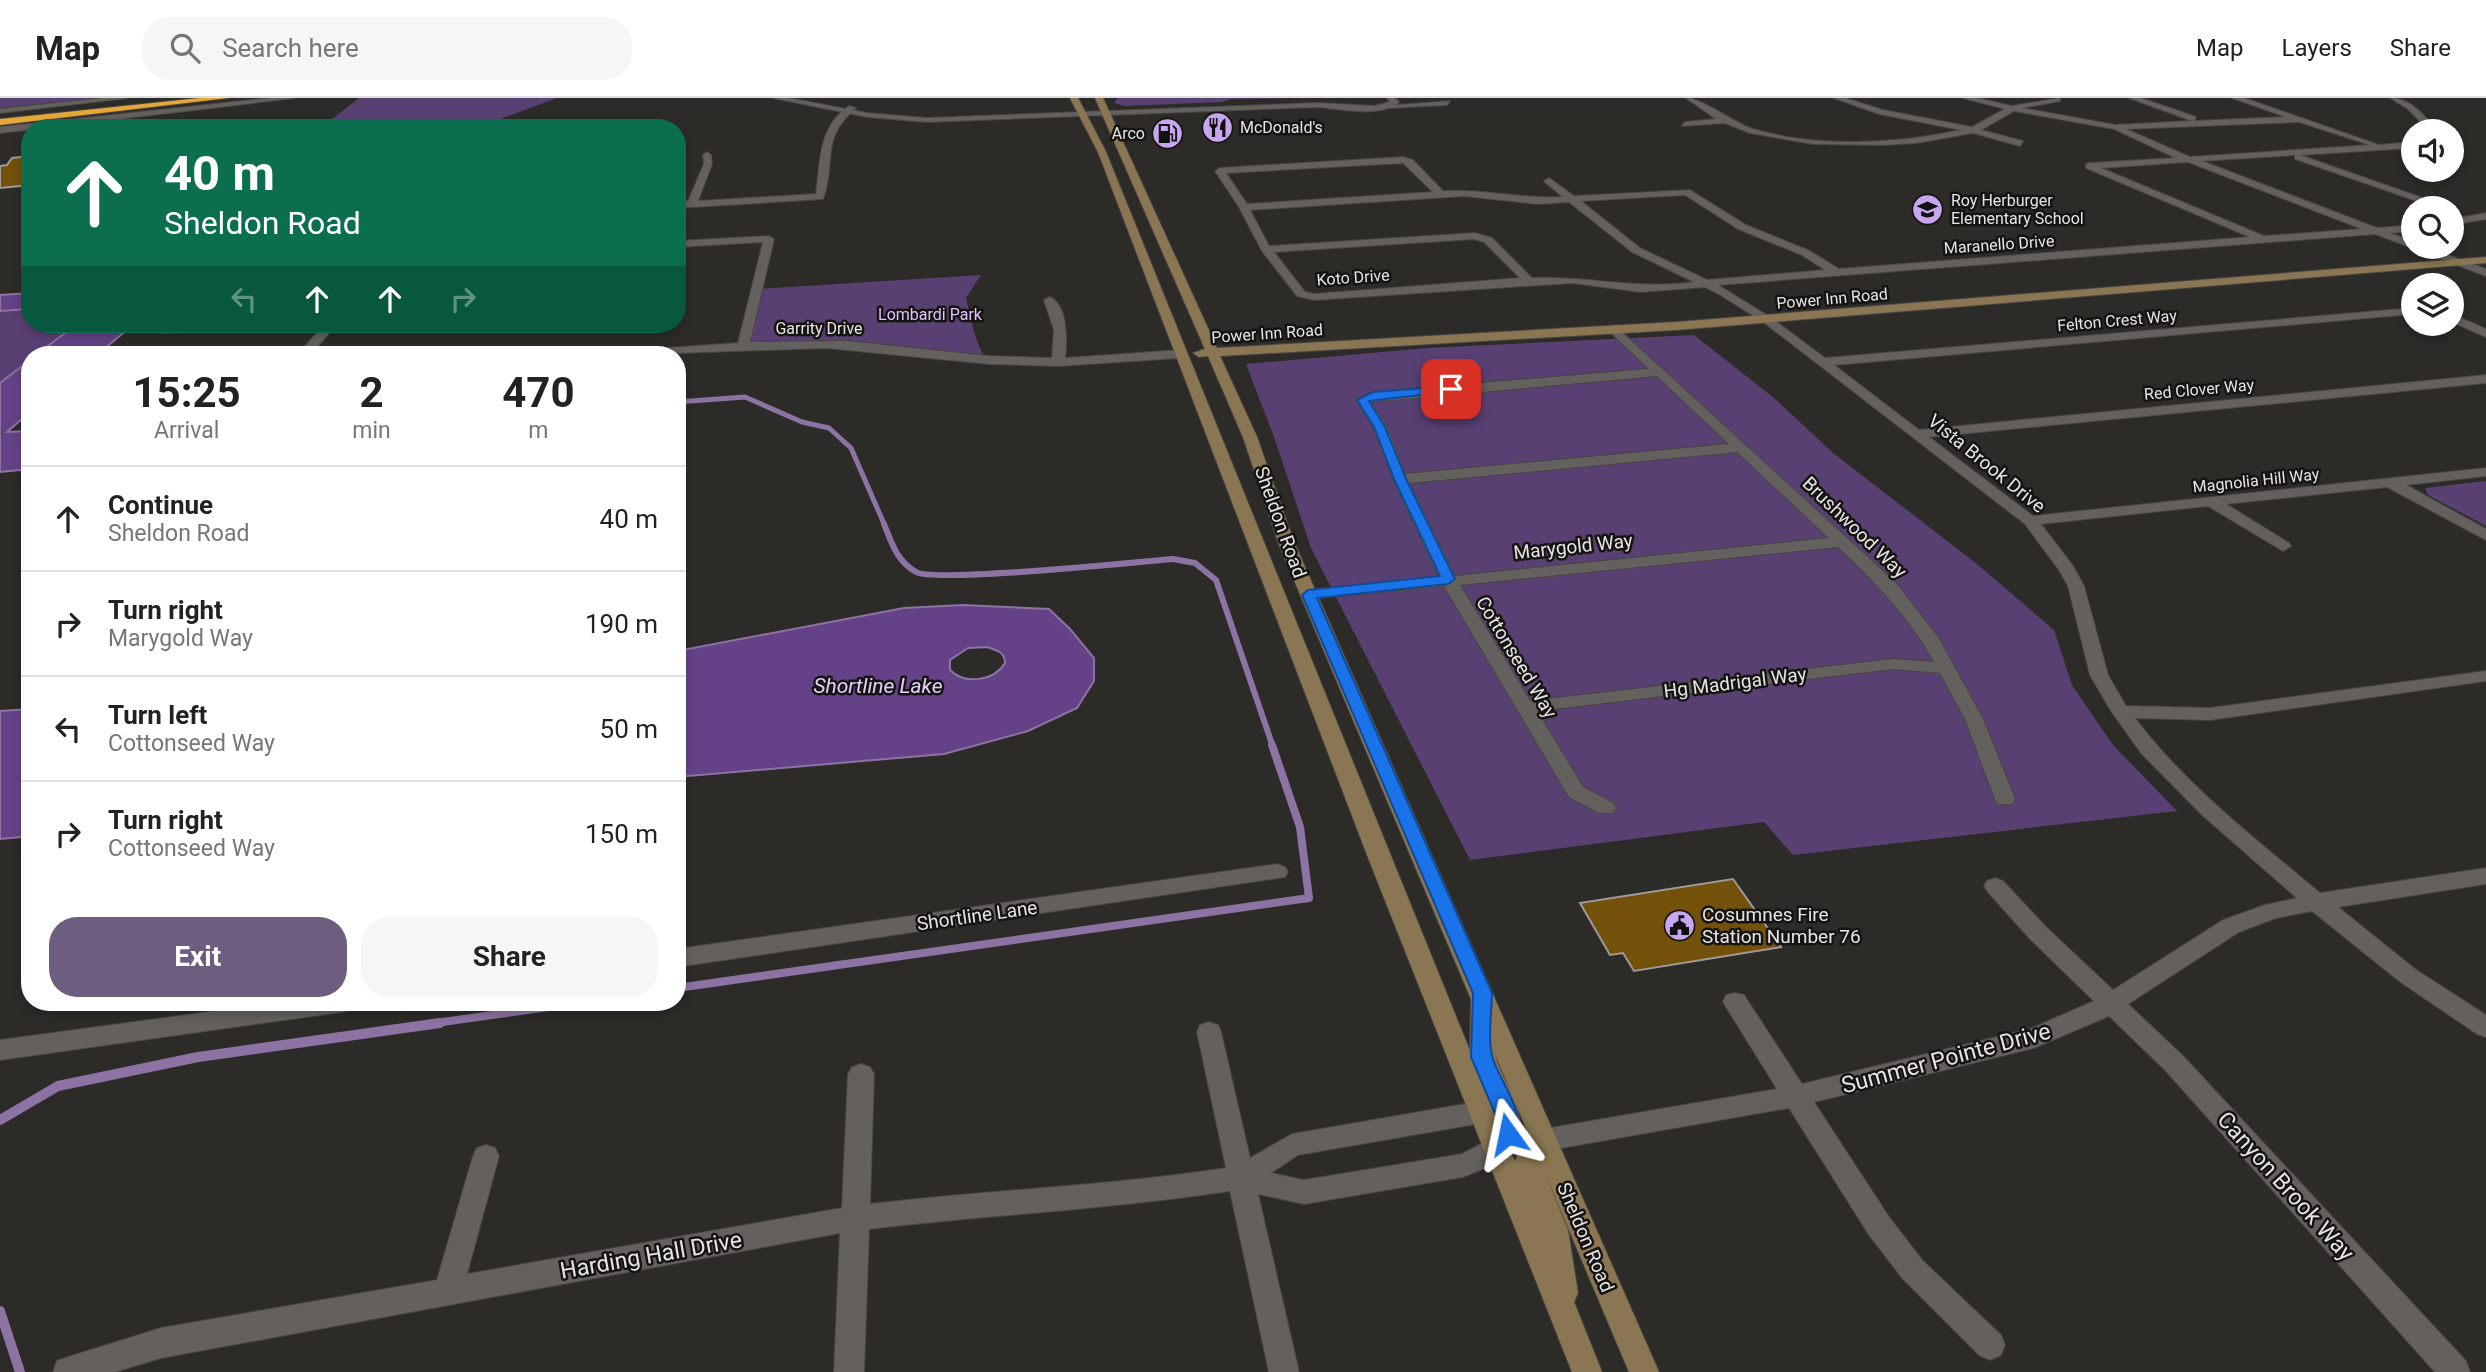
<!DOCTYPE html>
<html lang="en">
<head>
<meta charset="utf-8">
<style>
  :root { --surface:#fff; --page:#f6f6f6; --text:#222; --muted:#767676; --line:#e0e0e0; --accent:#6d5d7e }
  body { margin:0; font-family:Roboto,sans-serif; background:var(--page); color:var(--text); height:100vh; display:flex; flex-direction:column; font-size:26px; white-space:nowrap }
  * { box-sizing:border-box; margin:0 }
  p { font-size:23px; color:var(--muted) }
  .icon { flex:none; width:38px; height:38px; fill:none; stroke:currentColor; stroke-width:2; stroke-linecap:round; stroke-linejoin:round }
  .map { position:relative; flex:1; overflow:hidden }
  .drawer { position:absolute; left:21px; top:248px; width:665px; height:665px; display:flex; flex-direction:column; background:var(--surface); border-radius:28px; box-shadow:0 4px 10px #0003 }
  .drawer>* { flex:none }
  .top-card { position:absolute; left:21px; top:21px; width:665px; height:214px; border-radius:28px; box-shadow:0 4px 10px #0003; background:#0b6e4f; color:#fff; overflow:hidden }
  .tools { position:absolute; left:2401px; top:21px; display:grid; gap:14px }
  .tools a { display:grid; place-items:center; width:63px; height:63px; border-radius:50%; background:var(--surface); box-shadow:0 4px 10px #0003; font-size:35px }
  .pin { position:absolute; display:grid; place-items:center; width:60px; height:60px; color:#fff; margin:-30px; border-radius:14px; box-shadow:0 4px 10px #0006 }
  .me { position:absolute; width:77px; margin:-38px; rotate:348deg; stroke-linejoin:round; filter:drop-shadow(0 0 5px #0008) }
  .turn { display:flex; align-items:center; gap:24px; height:147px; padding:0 28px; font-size:32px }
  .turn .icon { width:91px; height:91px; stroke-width:2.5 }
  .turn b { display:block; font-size:49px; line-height:60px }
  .lanes { display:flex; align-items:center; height:66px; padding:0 28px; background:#0003; justify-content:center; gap:35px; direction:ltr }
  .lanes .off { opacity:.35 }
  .eta { display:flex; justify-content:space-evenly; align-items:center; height:119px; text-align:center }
  .eta b { font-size:42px; font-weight:700; line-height:49px }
  .primary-button { display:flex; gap:14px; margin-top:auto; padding:14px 28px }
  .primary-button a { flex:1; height:80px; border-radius:28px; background:var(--accent); color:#fff; font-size:28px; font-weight:700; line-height:80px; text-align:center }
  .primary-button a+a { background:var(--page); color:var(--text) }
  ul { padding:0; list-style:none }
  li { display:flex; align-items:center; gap:21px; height:105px; padding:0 28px; border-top:2px solid var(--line) }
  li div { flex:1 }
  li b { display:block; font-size:26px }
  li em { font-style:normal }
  header { display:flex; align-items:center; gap:42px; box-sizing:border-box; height:98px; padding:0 35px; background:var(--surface); border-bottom:2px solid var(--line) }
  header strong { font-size:33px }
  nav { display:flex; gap:38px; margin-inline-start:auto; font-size:24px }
  .search { width:490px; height:63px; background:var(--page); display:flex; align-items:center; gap:18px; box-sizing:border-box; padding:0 24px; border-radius:28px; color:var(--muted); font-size:26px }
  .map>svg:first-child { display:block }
  .green { fill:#594073 }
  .water { fill:#654287; stroke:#8c73a3; stroke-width:2; fill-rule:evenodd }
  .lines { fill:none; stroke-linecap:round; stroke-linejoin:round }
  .stream-far3 { stroke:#8c73a3; stroke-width:5 }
  .stream-far2 { stroke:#8c73a3; stroke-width:6 }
  .stream-far1 { stroke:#8c73a3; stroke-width:8 }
  .stream { stroke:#8c73a3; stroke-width:10 }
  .building { fill:#74510a; stroke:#9d9a97; stroke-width:2 }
  .minor-casing { stroke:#484643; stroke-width:2 }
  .tertiary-casing { stroke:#484643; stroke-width:2 }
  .secondary-casing { stroke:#484643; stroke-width:2 }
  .motorway-casing { stroke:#484643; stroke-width:2 }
  .minor { fill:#63605d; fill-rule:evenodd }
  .tertiary { fill:#63605d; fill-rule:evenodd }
  .secondary { fill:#8a7652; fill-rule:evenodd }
  .motorway { fill:#e4a838; fill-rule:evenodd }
  .route { fill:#1a73e8; stroke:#114b97; stroke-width:2 }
  .labels { text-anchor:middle; stroke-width:5; stroke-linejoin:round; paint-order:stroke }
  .far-poi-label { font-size:16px; fill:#e6e5e3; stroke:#151412; text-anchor:start }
  .far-street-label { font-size:16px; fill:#e6e5e3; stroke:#151412 }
  .far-park-label { font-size:16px; fill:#dfc3ff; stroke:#151412 }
  .street-label { font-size:19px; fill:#e6e5e3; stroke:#151412 }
  .poi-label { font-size:19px; fill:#e6e5e3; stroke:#151412; text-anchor:start }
  .water-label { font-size:21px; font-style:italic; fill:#e3d1f9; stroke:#151412 }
  .near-street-label { font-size:23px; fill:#e6e5e3; stroke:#151412 }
</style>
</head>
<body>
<header>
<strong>Map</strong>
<div class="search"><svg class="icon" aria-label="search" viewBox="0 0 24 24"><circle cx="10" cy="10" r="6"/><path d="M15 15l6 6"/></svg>Search here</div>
<nav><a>Map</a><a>Layers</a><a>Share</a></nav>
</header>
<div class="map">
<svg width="2486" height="1274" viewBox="0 0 2486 1274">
  <rect width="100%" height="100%" fill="#2d2b28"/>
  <path class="green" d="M0 0H100L0 10Z
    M359 0H557L476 30H321Z
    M1118 0H1302L1230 1 1222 4 1125 8 1114 5Z
    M981 177 966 200C971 221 974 241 985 260L878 246 743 249 757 191Z
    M30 211V226H77L36 257H30V262L0 285V213Z
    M1694 237 1774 300 1833 355 1977 466 2054 532 2072 587 2113 647 2177 713 1793 757 1764 724 1470 762 1311 450 1274 339 1246 266 1427 250Z
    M2486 383V428L2428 397 2425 390Z"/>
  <path class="water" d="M30 195V211L0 213V197Z
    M77 226H134L97 257H36Z
    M30 262V314L7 334 30 333V371L0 374V285Z
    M963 507 1049 511 1070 531 1094 560V583L1077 610 1028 633 944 656 677 679V553L904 510ZM987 549C996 552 1005 554 1005 565 994 583 965 587 950 572V562L968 550Z
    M30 611V738L0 741V613Z"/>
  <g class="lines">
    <path class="stream-far3" d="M677 304 745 299 802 324 829 330 851 350 885 428"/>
    <path class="stream-far2" d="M884 426C892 446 897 463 916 474 935 485 1137 464 1173 461L1195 465 1216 482 1273 649"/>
    <path class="stream-far1" d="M677 890 1309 800 1300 729 1272 647
      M428 926 577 905"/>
    <path class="stream" d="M0 1022 58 988 198 959 440 925
      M0 1213 20 1274"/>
  </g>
  <path class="building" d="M30 58V87L0 90V68L7 67 12 60Z
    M1733 781 1781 849 1634 873 1623 855 1610 857 1580 805Z"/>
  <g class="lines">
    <defs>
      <path id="minor" d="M1686 0C1702 0 1732 24 1753 31 1817 50 1896 46 1961 32L1879 16 1834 0H1845L1883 12 1972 29 2005 11 1963 0H1977L2012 8 2060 0V3L2022 10 2116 27 2192 23 2129 0H2141L2196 19 2194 23 2286 19 2232 0H2244L2379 47 2413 44V50L2300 57 2451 110H2437L2295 61V57L2202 63 2377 130 2413 127V133L2390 135 2413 143V149H2427L2486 171V178L2375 136 1718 187 1770 219 1825 260 2413 210V216L1834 267 1919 332 2486 277V285L1929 339 2033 418 2486 370V378L2406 387 2486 431V442L2387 389 2226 406 2289 445 2291 448 2283 453 2208 408 2041 426 2073 468 2084 488 2108 577 2126 608 2210 610 2486 573V583L2210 622 2135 620C2186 688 2256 741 2320 795L2486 770V786L2338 809 2415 871 2486 917V939L2477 936 2399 883 2312 813 2276 820 2239 834 2128 906 2183 958 2466 1263 2470 1274H2435L2165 972 2109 918 2034 950 1814 1004 1889 1119 1923 1163 2001 1237 2005 1247 2001 1257 1990 1262 1979 1257 1903 1181 1869 1137 1789 1010 1544 1053 1535 1050 1531 1042 1535 1034 1544 1031 1777 991 1723 904 1726 897 1735 895 1744 897 1802 986 2030 931 2094 903 2030 841 1987 793 1984 788 1987 783 1995 780 2003 783 2046 829 2113 892 2223 822 2265 807 2297 800 2201 716 2141 655 2111 613 2090 577 2068 488 2059 472 2025 426 1762 223 1717 195 1705 189 1641 194 1572 185 1314 202 1297 198 1262 153 1239 109 1215 73 1220 70 1403 59 1413 62 1443 93C1483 91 1522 101 1563 99L1546 85 1544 83 1549 80 1574 98 1690 92 1746 127 1810 153 1839 171 2250 139 2086 70V66L2089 65 2176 60 2114 31 2014 13 1981 32 2023 43 2020 48 1973 35 1917 45 1883 47 1813 46 1750 35 1725 25 1682 28 1685 24 1716 21ZM2299 24 2370 47 2190 59 2126 31ZM2188 64 2362 131 2264 138 2101 70ZM1403 65 1433 94 1247 106 1226 75ZM1685 97 1738 131 1802 157 1825 172 1707 182 1640 150 1581 103ZM1464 98 1538 106 1569 104 1632 154 1694 184C1640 192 1586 178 1532 180L1492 140 1475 135 1269 148 1250 112ZM1474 141 1484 144 1520 180 1314 196 1305 194 1274 154Z
        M2390 0C2411 0 2425 18 2437 33H2429L2408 11Z
        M1450 3 1447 7 1389 10 1385 8Z
        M849 8 856 10C819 42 837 63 823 101L677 110V104L688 103 704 66 703 57 707 54 711 57 712 66 698 103 816 96C820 64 819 27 849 8Z
        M2486 115V121L2452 127V121Z
        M769 138 774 141 750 244 847 243 989 258 1052 260 1054 232 1044 202 1050 199C1068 208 1067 242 1065 260L1180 252 1186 256 1180 260 1058 268 989 266 826 250 619 257 625 253 738 245 763 144 677 149V143Z
        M2452 216 2486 231V239L2452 224Z
        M168 226 173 228 270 226 264 230 162 235V229Z
        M325 226H337L310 257H297Z
        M1614 227 1895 484 1938 539 1983 621 2015 701 2012 706H1998L1995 701 1965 621 1940 575 1893 571 1537 613 1583 689 1613 705 1616 710 1613 715H1599L1569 699 1444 488 1303 501 1301 497 1303 493 1309 492 1439 479 1393 381 1373 329 1356 302 1373 294 1649 271 1610 234 1608 231ZM1657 278 1729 346 1405 376 1387 329 1371 304ZM1737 354 1829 440 1455 478 1409 385ZM1838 449C1875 484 1909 518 1934 564L1893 561 1530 603 1460 487Z
        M1277 766 1285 769 1288 774 1285 779 677 869V851Z
        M275 905H354L351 912 342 914 0 962V942Z
        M1209 924 1218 927 1221 934 1250 1060 1292 1036 1482 1003 1491 1006 1495 1014 1491 1022 1482 1025 1298 1057 1271 1075 1304 1082 1462 1056 1496 1038 1505 1041 1509 1049 1505 1057 1490 1068 1463 1079 1304 1106 1258 1096 1299 1274H1269L1230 1093C1111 1111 989 1117 869 1131L864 1274H834L840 1135 161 1260 115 1274H53L57 1263 68 1259 161 1230 437 1182 473 1058 477 1050 486 1047 495 1050 499 1058 467 1176 842 1110 848 976 852 969 861 966 870 969 874 976 870 1106C988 1092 1108 1088 1226 1070L1197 934 1200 927Z"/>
      <path id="tertiary" d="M102 0H128L0 15V11Z
        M270 0H295L0 35V29Z
        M773 0H789L867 15 927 20 1318 5 1374 8 1390 4 1387 0H1395L1399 4C1382 20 1340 11 1318 9L927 24 867 19Z"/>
      <path id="secondary" d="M1070 0H1078L1106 54 1470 953 1471 901 1278 444 1243 339 1208 258 1199 259 1193 255 1205 251 1095 0H1103L1217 250 1676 224 2486 159V165L1676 232 1220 258 1257 339 1294 444 1659 1274H1629L1542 1068 1568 1132 1578 1195 1574 1204 1602 1274H1572L1369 762 1098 54ZM1495 956 1529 1038 1522 1042 1515 1064 1510 1052C1537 1022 1502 988 1495 956Z"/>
      <path id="motorway" d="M200 0H228L0 27V21Z"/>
    </defs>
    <use href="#minor" class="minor-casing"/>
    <use href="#tertiary" class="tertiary-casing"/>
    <use href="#secondary" class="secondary-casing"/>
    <use href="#motorway" class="motorway-casing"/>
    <use href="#minor" class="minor"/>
    <use href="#tertiary" class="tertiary"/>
    <use href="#secondary" class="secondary"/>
    <use href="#motorway" class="motorway"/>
  </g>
  <path class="route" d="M1451 288 1457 291 1455 293 1369 303 1385 329 1406 381 1455 481 1448 486 1317 500 1492 895C1492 915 1487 942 1493 961 1501 986 1528 1016 1515 1042L1508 1045 1500 1042 1497 1036V1020L1471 959 1473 895 1302 497 1308 492 1440 478 1394 381 1374 329 1357 302 1373 294Z"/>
  <defs>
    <symbol id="restaurant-disc" viewBox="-11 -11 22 22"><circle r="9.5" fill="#c8a5ef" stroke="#151412"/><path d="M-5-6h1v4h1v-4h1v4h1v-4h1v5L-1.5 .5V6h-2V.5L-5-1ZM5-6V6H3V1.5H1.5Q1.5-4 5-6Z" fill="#111"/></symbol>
    <symbol id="fuel-disc" viewBox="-11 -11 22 22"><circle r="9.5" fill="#c8a5ef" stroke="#151412"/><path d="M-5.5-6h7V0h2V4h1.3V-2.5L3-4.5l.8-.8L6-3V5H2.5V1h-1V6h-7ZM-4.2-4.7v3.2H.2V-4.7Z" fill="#111"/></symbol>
    <symbol id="school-disc" viewBox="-11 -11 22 22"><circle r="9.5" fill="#c8a5ef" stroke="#151412"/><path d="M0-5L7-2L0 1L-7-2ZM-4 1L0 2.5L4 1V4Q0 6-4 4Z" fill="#111"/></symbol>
    <symbol id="civic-disc" viewBox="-11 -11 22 22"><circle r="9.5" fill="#c8a5ef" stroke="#151412"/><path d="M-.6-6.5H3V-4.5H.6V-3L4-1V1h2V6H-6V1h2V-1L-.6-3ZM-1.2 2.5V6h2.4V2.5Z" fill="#111"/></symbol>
  </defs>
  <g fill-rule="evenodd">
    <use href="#restaurant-disc" x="1200" y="12" width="35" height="35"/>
    <use href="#fuel-disc" x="1150" y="18" width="35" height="35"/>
    <use href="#school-disc" x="1910" y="94" width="35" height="35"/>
    <use href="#civic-disc" x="1662" y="810" width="35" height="35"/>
  </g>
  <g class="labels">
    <g class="far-poi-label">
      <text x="1240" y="35">McDonald's</text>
      <text x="1145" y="41" text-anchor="end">Arco</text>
      <text x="1951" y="108">Roy Herburger<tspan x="1951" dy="18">Elementary School</tspan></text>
    </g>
    <g class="far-street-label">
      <text transform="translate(1999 146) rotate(-4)" y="6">Maranello Drive</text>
      <text transform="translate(1353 179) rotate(-4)" y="6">Koto Drive</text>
      <text transform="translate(1832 200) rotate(-5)" y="6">Power Inn Road</text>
      <text transform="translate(2117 222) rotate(-5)" y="6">Felton Crest Way</text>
      <text x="819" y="236">Garrity Drive</text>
      <text transform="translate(1267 235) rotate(-4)" y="6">Power Inn Road</text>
      <text transform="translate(2199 291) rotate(-5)" y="6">Red Clover Way</text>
      <text transform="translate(2256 382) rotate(-6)" y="6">Magnolia Hill Way</text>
    </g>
    <g class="far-park-label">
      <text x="930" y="222">Lombardi Park</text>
    </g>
    <g class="street-label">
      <text transform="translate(1987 365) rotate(39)" y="7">Vista Brook Drive</text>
      <text transform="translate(1281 424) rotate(70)" y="7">Sheldon Road</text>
      <text transform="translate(1855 429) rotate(44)" y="7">Brushwood Way</text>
      <text transform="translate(1573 448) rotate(-6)" y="7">Marygold Way</text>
      <text transform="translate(1517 559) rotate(59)" y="7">Cottonseed Way</text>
      <text transform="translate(1735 584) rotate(-7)" y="7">Hg Madrigal Way</text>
      <text transform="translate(977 817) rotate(-8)" y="7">Shortline Lane</text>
      <text transform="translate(1586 1139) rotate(67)" y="7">Sheldon Road</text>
    </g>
    <g class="poi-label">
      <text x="1702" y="823">Cosumnes Fire<tspan x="1702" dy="22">Station Number 76</tspan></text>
    </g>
    <g class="water-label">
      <text x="878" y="595">Shortline Lake</text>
    </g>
    <g class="near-street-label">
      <text transform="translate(1946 960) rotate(-15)" y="8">Summer Pointe Drive</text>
      <text transform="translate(2286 1088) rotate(48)" y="8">Canyon Brook Way</text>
      <text transform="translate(651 1157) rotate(-10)" y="8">Harding Hall Drive</text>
    </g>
  </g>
</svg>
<div class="tools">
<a><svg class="icon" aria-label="sound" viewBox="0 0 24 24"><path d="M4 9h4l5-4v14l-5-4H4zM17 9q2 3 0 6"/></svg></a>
<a><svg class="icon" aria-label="search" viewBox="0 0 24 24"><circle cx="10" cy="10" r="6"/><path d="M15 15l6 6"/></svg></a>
<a><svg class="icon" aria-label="layers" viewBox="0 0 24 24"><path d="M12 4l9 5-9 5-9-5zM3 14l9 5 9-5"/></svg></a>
</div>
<div class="pin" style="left:1451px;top:291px;background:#d93025"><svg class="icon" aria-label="arrive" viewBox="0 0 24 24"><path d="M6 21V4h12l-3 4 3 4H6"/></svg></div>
<svg class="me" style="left:1508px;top:1036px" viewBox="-20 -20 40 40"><path d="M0-17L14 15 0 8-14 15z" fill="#1a73e8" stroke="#fff" stroke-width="4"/></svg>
<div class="top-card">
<div class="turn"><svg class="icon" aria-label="ahead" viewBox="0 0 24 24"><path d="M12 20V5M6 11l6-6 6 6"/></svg><div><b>40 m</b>Sheldon Road</div></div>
<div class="lanes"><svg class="icon off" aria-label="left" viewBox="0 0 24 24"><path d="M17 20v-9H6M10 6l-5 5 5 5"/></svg><svg class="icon" aria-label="ahead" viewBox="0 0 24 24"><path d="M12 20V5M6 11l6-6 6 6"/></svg><svg class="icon" aria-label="ahead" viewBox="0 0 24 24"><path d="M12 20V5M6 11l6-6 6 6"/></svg><svg class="icon off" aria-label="right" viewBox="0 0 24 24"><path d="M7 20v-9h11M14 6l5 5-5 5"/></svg></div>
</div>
<section class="drawer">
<div class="eta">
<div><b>15:25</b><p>Arrival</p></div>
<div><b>2</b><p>min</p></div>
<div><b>470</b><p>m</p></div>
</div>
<ul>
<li><svg class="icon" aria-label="ahead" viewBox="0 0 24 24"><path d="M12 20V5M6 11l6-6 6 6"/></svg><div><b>Continue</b><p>Sheldon Road</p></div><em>40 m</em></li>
<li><svg class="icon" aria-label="right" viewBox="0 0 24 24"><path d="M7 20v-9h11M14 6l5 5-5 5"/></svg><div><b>Turn right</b><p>Marygold Way</p></div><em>190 m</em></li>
<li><svg class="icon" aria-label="left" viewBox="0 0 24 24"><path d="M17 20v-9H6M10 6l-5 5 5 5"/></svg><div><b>Turn left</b><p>Cottonseed Way</p></div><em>50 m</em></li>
<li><svg class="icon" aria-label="right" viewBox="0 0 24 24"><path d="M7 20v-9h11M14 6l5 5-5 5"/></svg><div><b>Turn right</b><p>Cottonseed Way</p></div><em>150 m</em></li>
</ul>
<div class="primary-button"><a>Exit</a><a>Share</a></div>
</section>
</div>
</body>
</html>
